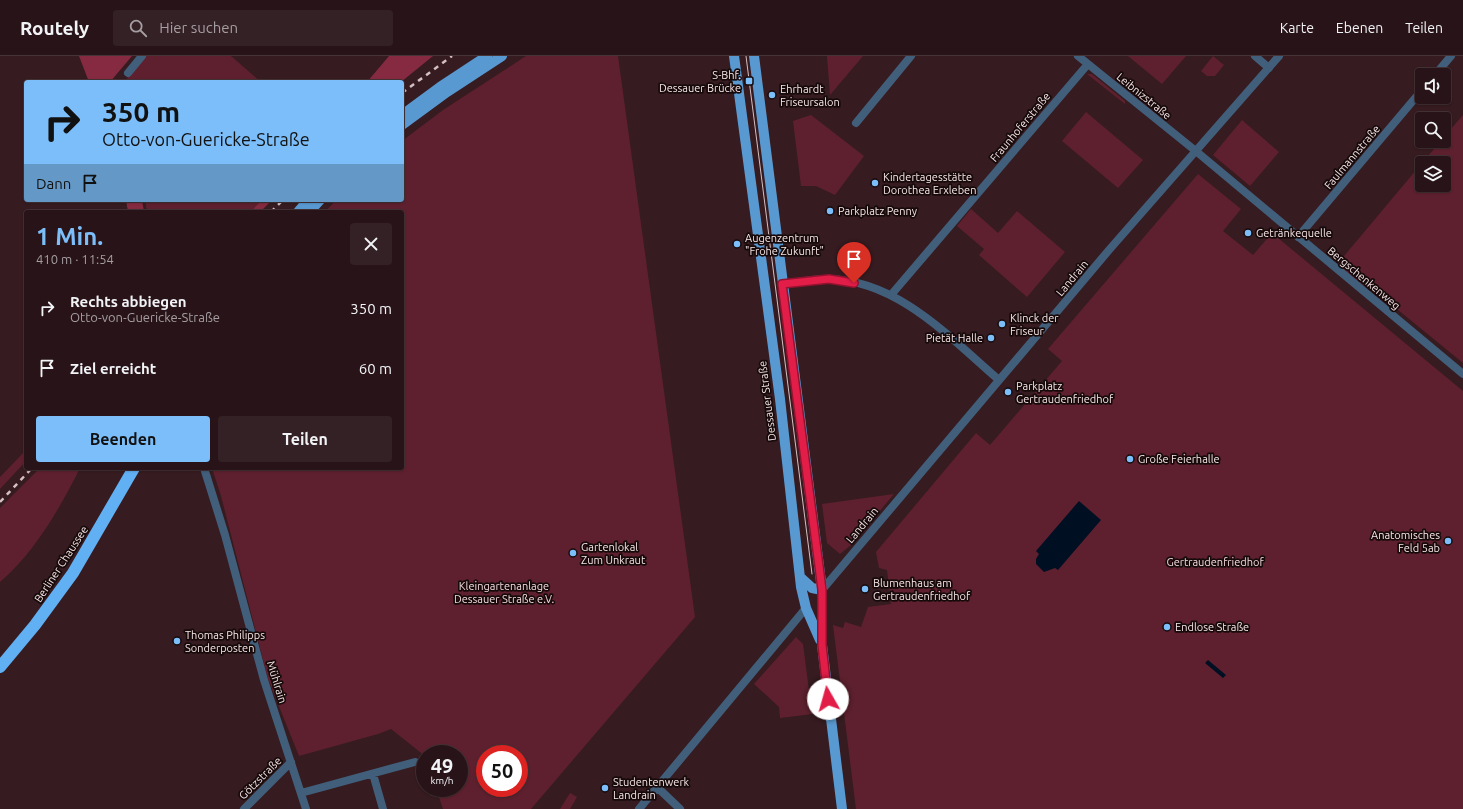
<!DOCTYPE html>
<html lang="de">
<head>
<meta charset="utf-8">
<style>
  :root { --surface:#281418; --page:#342125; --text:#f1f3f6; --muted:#a59ea2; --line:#443337; --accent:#7cbef9 }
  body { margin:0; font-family:Ubuntu,sans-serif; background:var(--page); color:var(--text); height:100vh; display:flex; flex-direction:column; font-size:15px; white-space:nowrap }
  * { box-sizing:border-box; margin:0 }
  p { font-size:13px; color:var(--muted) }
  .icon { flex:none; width:22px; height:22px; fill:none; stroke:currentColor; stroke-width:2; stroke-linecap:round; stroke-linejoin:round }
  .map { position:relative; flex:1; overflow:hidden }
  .panel { position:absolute; left:24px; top:154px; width:380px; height:260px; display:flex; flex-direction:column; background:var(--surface); border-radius:4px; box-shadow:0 1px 3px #0004,0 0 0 1px var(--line) }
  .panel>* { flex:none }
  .guide { position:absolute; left:24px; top:24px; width:380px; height:122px; border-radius:4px; box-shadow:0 1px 3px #0004,0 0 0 1px var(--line); background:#7cbef9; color:#111; overflow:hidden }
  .fabs { position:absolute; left:1415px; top:12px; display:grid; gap:8px }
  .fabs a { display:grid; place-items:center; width:36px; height:36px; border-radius:4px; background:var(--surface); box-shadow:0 1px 3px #0004,0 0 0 1px var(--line); font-size:20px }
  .speed { position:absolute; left:416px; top:689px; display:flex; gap:8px; font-size:20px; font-weight:700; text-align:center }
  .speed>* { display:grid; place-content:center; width:52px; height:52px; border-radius:50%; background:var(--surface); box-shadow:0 1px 3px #0004,0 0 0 1px var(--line); line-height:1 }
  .speed small { font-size:10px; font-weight:400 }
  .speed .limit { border:6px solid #d22; background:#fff; color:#111 }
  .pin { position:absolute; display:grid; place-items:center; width:34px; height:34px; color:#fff; margin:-41px -17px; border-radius:50% 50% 50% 0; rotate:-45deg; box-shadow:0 0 4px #0007 }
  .pin .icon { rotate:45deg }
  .me { position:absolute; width:44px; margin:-22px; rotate:353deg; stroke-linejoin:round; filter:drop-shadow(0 0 3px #0008) }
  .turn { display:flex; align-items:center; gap:14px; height:84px; padding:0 12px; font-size:18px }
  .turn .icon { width:52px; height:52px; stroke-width:2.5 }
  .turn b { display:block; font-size:28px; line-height:34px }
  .then { display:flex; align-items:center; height:38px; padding:0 12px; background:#0003; gap:8px; font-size:15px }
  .round { display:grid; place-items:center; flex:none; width:42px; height:42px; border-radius:4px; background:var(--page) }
  .summary { display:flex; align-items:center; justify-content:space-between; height:68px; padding:0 12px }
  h1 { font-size:24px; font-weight:700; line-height:30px; color:var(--accent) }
  .cta { display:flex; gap:8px; margin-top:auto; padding:8px 12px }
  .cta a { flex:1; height:46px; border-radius:4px; background:var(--accent); color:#111; font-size:16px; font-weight:700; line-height:46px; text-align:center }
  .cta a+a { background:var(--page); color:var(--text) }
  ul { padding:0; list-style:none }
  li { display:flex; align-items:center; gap:12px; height:60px; padding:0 12px }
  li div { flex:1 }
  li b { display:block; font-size:15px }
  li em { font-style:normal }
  header { display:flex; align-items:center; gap:24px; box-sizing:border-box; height:56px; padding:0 20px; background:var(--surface); border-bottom:1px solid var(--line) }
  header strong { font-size:19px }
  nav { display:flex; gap:22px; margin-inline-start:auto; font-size:14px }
  .search { width:280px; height:36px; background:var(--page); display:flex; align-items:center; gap:10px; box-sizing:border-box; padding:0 14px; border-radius:4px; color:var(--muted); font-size:15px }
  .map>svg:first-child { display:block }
  .green { fill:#5e202e; fill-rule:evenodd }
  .forest { fill:#852a40 }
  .water { fill:#000f22 }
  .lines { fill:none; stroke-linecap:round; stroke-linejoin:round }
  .minor { stroke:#415f7a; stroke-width:8 }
  .major { stroke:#5999d1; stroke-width:10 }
  .highway { stroke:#61b0f3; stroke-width:12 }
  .tram { stroke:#d4bfc2; stroke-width:1 }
  .rail { stroke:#d4bfc2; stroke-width:2.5; stroke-dasharray:5 5; stroke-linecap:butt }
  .route-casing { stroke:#92132f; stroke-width:10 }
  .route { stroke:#e11d48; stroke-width:7 }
  .poi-dot { fill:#7cbef9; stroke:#160a0b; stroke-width:1.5 }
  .labels { text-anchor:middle; stroke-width:3.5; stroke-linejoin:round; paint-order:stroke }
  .poi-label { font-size:11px; fill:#f8e5e7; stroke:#160a0b; text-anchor:start }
  .street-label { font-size:11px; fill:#f8e5e7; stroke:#160a0b }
  .park-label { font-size:11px; fill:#f5dadd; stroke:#160a0b }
</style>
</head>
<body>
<header>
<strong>Routely</strong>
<div class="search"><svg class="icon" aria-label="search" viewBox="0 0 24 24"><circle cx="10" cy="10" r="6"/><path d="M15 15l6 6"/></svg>Hier suchen</div>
<nav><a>Karte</a><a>Ebenen</a><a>Teilen</a></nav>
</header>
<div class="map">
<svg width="1463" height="753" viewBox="0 0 1463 753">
  <rect width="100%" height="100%" fill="#361b20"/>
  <path class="green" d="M145 0H231L261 26H124Z
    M526 0H618L695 561 531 753H443L436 732H459V698H425V700L391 673 378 678 299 700 268 623 221 440 212 412H402V156H325L336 144H402V85L443 54ZM485 698H519V732H485Z
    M827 0H863L830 39Z
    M1128 0H1186L1162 28Z
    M1213 0 1224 9 1215 20H1207L1201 15Z
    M1087 18H1092L1125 45V48Z
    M1086 56 1143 104 1118 132 1062 85Z
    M811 59 864 100 835 139 816 130H801L793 65Z
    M1463 59V307L1381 240 1334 212 1422 107V129H1444V107H1422L1441 85H1444V81Z
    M1242 64 1279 96 1250 130 1213 99Z
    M1198 118 1241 153 1223 175 1253 199 1272 177 1463 335V753H856L833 569 843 572 845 566 861 571 868 551 891 548 887 514 879 512 876 496 976 377 990 389 1062 305 1048 293Z
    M145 144H262L250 156H147Z
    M971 153 998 177 1017 155 1065 196 1027 241 979 199 984 193 957 170Z
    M26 394V405L0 433V421Z
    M40 412H80C60 452 35 496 0 526V452Z
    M894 438 851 489 840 498 827 487 822 448Z
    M796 581 803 588 812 658 780 662 779 651 754 628Z
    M570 737 577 741 570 753H560Z"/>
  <path class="forest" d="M79 0H132L110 26H89Z
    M389 0H433L401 26H367Z
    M126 144H142L144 156H128Z
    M262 144H272L260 156H250Z"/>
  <path class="water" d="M1079 445 1101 464 1058 514 1055 512 1044 516 1036 508V503L1039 498 1036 495Z
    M1208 604 1226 619 1223 622 1205 607Z"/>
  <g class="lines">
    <path class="minor" d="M1078 0 1197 96 1463 318
      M1255 0 1269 12
      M128 17 142 0
      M1435 19 1451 0
      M856 67 911 0
      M1298 181 1422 34
      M783 228C798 226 813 223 828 223 898 224 950 282 999 324
      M891 239 1088 8
      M204 412 225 479 264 624 306 753
      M822 534 1109 194 1279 0
      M373 718 383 753
      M657 731 680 753
      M301 737 415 706
      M244 753 291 706
      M639 753 806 552"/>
    <path class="major" d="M734 0 780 343 801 531 806 552 820 584
      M754 0 819 510 822 534V589L842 753
      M402 59 440 31 487 0
      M402 69 447 36 502 0
      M298 156 308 144
      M309 156 320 144
      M800 521 812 532 822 534"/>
    <path class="highway" d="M0 611 35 569 73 517 134 412"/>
    <path class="tram" d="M746 0 812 518"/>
    <path class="rail" d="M402 37 452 0
      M271 156 283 144
      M0 446 32 412"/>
  </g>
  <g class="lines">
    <defs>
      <path id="route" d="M828 643 822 589V534L819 510 782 228 829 223 854 227"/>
    </defs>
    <use href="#route" class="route-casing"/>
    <use href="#route" class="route"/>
  </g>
  <g class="poi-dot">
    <rect x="745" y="21" width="8" height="8" rx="2"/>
    <circle cx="772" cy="39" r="4"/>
    <circle cx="875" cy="127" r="4"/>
    <circle cx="830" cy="155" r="4"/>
    <circle cx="1248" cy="177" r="4"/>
    <circle cx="737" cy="188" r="4"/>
    <circle cx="1002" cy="268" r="4"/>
    <circle cx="991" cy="282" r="4"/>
    <circle cx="1008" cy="336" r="4"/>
    <circle cx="1130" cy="403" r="4"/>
    <circle cx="1448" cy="485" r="4"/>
    <circle cx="573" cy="497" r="4"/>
    <circle cx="865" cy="533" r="4"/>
    <circle cx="1167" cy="571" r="4"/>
    <circle cx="177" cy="585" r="4"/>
    <circle cx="605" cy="732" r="4"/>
  </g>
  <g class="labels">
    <g class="poi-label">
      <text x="741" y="23" text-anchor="end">S-Bhf.<tspan x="741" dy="13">Dessauer Brücke</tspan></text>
      <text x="780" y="37">Ehrhardt<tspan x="780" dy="13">Friseursalon</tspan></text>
      <text x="883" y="125">Kindertagesstätte<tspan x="883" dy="13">Dorothea Erxleben</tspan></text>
      <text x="838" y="159">Parkplatz Penny</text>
      <text x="1256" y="181">Getränkequelle</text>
      <text x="745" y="186">Augenzentrum<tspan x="745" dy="13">"Frohe Zukunft"</tspan></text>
      <text x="1010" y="266">Klinck der<tspan x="1010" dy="13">Friseur</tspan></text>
      <text x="983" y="286" text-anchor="end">Pietät Halle</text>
      <text x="1016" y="334">Parkplatz<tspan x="1016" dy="13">Gertraudenfriedhof</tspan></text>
      <text x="1138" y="407">Große Feierhalle</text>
      <text x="1440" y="483" text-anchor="end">Anatomisches<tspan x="1440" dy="13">Feld 5ab</tspan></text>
      <text x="581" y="495">Gartenlokal<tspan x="581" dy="13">Zum Unkraut</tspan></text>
      <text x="873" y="531">Blumenhaus am<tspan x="873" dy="13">Gertraudenfriedhof</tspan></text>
      <text x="1175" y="575">Endlose Straße</text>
      <text x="185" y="583">Thomas Philipps<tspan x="185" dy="13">Sonderposten</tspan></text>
      <text x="613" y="730">Studentenwerk<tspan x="613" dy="13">Landrain</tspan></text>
    </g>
    <g class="street-label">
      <text transform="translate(1144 40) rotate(39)" y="4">Leibnizstraße</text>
      <text transform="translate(1020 71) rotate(-50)" y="4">Fraunhoferstraße</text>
      <text transform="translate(1352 101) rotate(-50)" y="4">Faulmannstraße</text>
      <text transform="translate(1072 222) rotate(-50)" y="4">Landrain</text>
      <text transform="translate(1364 222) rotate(40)" y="4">Bergschenkenweg</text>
      <text transform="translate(767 345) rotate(-97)" y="4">Dessauer Straße</text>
      <text transform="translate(862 469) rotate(-50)" y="4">Landrain</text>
      <text transform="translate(61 508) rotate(-57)" y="4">Berliner Chaussee</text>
      <text transform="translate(277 626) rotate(73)" y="4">Mühlrain</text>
      <text transform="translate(260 722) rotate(-45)" y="4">Götzstraße</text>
    </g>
    <g class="park-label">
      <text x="1215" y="510">Gertraudenfriedhof</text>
      <text x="504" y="534">Kleingartenanlage<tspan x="504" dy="13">Dessauer Straße e.V.</tspan></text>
    </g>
  </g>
</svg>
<div class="fabs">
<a><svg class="icon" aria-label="sound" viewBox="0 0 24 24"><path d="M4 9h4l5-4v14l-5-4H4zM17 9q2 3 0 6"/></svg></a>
<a><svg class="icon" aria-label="search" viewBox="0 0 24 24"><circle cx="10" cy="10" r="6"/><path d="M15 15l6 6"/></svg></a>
<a><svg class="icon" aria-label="layers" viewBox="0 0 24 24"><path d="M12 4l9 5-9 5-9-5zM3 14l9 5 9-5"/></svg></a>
</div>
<div class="speed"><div>49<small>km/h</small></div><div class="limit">50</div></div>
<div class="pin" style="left:854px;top:227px;background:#d93025"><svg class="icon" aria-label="arrive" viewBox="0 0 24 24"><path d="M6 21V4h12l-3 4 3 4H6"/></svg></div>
<svg class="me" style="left:828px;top:643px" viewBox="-20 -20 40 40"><circle r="19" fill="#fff"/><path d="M0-13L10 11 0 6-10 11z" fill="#e11d48"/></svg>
<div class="guide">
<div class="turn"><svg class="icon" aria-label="right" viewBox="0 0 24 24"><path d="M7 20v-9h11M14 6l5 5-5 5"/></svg><div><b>350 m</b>Otto-von-Guericke-Straße</div></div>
<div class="then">Dann<svg class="icon" aria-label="arrive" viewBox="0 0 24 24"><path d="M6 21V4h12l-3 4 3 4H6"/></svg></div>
</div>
<section class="panel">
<div class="summary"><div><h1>1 Min.</h1><p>410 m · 11:54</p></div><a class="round"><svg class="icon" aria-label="close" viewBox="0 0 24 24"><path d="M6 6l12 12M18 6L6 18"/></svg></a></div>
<ul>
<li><svg class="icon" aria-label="right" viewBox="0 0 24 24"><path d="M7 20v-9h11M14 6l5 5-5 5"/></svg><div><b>Rechts abbiegen</b><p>Otto-von-Guericke-Straße</p></div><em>350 m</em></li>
<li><svg class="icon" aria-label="arrive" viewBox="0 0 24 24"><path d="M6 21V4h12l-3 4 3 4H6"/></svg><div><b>Ziel erreicht</b></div><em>60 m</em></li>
</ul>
<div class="cta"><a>Beenden</a><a>Teilen</a></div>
</section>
</div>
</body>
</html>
